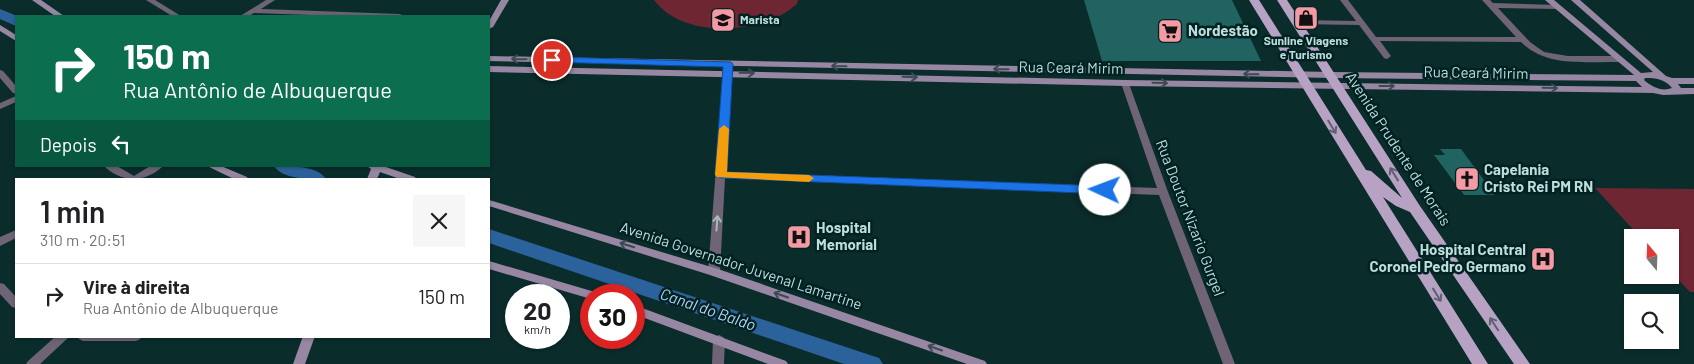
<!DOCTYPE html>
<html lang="pt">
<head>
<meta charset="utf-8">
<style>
  :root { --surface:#fff; --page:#f6f6f6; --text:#202124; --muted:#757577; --line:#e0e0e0 }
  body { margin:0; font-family:Barlow,sans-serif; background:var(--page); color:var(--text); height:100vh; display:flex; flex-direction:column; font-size:19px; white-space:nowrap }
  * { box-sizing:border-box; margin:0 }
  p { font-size:16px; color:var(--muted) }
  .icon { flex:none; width:28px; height:28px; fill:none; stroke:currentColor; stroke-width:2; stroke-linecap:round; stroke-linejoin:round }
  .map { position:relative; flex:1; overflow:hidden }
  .sheet { position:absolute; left:15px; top:178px; width:475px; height:160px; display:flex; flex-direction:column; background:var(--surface); border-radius:0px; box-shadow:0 1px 4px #0004 }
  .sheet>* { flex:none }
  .guide { position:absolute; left:15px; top:15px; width:475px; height:152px; border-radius:0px; box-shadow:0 1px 4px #0004; background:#0b6e4f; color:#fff; overflow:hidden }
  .needle { width:32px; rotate:341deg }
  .controls { position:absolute; left:1624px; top:229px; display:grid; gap:10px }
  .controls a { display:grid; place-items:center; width:55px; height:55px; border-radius:0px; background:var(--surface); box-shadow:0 1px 4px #0004; font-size:25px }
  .speed { position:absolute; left:505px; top:284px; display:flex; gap:10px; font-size:25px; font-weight:700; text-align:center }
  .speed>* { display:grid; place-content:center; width:65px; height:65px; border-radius:50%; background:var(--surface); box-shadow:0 1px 4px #0004; line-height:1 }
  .speed small { font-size:12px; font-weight:400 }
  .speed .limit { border:8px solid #d22; background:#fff; color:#111 }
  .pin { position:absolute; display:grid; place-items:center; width:42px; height:42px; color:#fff; margin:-21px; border:2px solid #fff; border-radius:50%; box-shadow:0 1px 5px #0007 }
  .me { position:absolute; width:55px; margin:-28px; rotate:272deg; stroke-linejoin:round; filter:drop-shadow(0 0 4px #0008) }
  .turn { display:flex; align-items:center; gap:18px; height:105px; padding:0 25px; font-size:22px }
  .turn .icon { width:65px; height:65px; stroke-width:2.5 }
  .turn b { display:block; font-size:35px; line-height:42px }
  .then { display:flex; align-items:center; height:48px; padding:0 25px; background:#0003; gap:10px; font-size:19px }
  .round { display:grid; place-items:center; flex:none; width:52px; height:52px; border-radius:0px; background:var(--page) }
  .head { display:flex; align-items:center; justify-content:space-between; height:85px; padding:0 25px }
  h1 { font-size:30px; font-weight:600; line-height:38px }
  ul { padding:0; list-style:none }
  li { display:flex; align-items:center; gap:15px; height:65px; padding:0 25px; border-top:1px solid var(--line) }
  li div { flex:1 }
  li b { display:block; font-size:19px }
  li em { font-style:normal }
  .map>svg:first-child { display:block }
  .green { fill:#6f2633 }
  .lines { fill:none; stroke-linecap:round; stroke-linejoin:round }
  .canal { fill:#2c629c; fill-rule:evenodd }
  .building { fill:#206361 }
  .street { fill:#6e6475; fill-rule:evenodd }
  .secondary { fill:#9787a2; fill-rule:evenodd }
  .primary { fill:#b7a2c4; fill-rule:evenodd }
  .oneway { stroke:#3d4a55 }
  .oneway2 { stroke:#5c6273 }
  .oneway3 { stroke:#a7b9bc }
  .route { fill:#1a73e8; stroke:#114b97 }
  .slow { fill:#f59e0b }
  .labels { text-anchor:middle; stroke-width:5; stroke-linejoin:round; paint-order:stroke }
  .far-poi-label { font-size:12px; font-weight:bold; fill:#bfdddb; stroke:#012222; text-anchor:start }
  .poi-label { font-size:15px; font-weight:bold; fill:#bfdddb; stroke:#012222; text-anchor:start }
  .street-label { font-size:15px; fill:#bfdddb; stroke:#012222 }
  .water-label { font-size:16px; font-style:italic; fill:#b6d3f4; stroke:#012222 }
</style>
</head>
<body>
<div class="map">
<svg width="1694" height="364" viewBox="0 0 1694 364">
  <rect width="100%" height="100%" fill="#0a2c2b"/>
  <path class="green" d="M654 0H798L797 4C792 8 787 12 781 15 744 34 681 36 654 0Z
    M1595 188 1694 189V292H1690L1670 271V238L1640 237Z"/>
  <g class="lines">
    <path class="canal" d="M0 9 17 16 16 26 0 19Z
      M274 166C289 166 317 165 326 179 311 179 283 180 274 166Z
      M489 229 879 358 883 364H844L489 243Z"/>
  </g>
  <path class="building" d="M1084 0H1232L1261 61H1102Z
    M1440 149H1461L1495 195H1464L1434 155H1445Z"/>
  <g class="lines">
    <path class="street" d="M146 0H155L181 16H172Z
      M266 0H275L261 9 400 14 404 16H338L254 13 249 16H240Z
      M1340 0H1348L1376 37H1516L1482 0H1490L1493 3 1557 5H1560V9L1498 8 1530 42 1544 52 1568 56H1619L1623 59 1619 62C1585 61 1547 68 1521 42L1380 41 1391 56 1387 59 1384 58 1359 25 1297 24 1293 22 1297 20 1356 21Z
      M728 61 732 64 726 172 1157 188 1121 83 1122 81H1128L1168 192 1235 364H1223L1159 195 725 178 720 272 718 275H710L708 272 724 64Z
      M0 70 3 71 16 86V94L13 93 0 78Z
      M16 96V102L0 109V103Z
      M104 166H117L134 176 150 166H163C146 183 121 183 104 166Z
      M16 230V238L0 246V237Z
      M0 283 4 284 16 297V308L12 307 0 294Z
      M719 335 723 337 725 340 724 364H712L713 340 715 337Z
      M56 336H70L40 364H26L28 361Z
      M77 336H142L140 339 136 341H83L79 339Z"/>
    <path class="secondary" d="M32 0H41L64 16H55Z
      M501 0H509L493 27 489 29V21Z
      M1545 0H1554L1641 73 1653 72 1571 0H1580L1666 76 1672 78H1694V84H1678L1681 88H1694V94L1663 95 1653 93 1125 86 489 72V66L1125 80 1642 87 1636 81 1331 78 489 61V56L1331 72 1634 75ZM1645 78C1656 78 1665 79 1672 88 1662 92 1652 87 1644 80Z
      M0 25 16 35V41L0 31Z
      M207 166H221L247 177 248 179H234Z
      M367 166H383L415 177 416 179H400L380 172 377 179H367L371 169Z
      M489 200 718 269 985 361 987 364H967L710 275 489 206Z
      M489 261 595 292 597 295H591V299L489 269Z
      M634 305 786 361 788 364H768L634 314Z
      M303 336H315L305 364H293Z"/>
    <path class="primary" d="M1249 0H1259L1366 170 1371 171 1402 198 1277 0H1287L1420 206 1530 364H1514L1410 212 1396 206 1383 197 1488 364H1472Z"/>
  </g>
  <defs><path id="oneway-shaft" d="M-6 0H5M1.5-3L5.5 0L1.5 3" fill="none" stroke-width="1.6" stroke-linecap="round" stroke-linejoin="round" transform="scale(1.25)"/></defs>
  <g class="oneway">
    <use href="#oneway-shaft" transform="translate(519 59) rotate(-179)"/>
    <use href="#oneway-shaft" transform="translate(839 66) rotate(-179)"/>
    <use href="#oneway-shaft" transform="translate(1001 69) rotate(-179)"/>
    <use href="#oneway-shaft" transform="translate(747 73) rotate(1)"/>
    <use href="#oneway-shaft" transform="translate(1251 74) rotate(-179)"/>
    <use href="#oneway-shaft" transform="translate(910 77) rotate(2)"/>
    <use href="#oneway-shaft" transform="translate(1160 83) rotate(1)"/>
    <use href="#oneway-shaft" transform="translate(1387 86)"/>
    <use href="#oneway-shaft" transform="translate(1550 88) rotate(1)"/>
    <use href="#oneway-shaft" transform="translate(627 245) rotate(-163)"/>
    <use href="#oneway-shaft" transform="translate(781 295) rotate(-161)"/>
    <use href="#oneway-shaft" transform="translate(935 348) rotate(-161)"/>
  </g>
  <g class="oneway2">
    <use href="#oneway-shaft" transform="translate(1332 127) rotate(59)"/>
    <use href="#oneway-shaft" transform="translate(1394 174) rotate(-122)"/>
    <use href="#oneway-shaft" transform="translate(1437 295) rotate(58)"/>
    <use href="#oneway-shaft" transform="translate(1494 324) rotate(-124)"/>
  </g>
  <use class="oneway3" href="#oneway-shaft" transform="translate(717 223) rotate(-86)"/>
  <path class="route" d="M552 57 731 62 733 64 727 172 1105 186 1110 190 1105 194 721 178 715 175 723 67 548 62V58Z"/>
  <path class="slow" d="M724 125 729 129 727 172 809 175 814 178 809 182 717 177 715 175 719 129Z"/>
  <defs>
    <symbol id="shop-square" viewBox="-11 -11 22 22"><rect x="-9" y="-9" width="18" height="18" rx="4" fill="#f49aa4" stroke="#012222"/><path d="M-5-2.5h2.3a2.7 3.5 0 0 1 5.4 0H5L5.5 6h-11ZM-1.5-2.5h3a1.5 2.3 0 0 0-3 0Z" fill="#111"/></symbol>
    <symbol id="school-square" viewBox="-11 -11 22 22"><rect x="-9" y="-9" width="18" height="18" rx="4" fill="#f49aa4" stroke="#012222"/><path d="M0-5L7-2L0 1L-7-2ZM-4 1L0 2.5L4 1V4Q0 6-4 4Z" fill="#111"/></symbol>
    <symbol id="supermarket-square" viewBox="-11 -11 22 22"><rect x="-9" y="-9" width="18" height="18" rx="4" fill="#f49aa4" stroke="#012222"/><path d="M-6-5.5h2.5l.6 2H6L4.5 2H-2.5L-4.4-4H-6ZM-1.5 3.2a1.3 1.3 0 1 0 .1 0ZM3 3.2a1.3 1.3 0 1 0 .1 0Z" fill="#111"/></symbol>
    <symbol id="church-square" viewBox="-11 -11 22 22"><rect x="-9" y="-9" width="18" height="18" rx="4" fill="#f49aa4" stroke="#012222"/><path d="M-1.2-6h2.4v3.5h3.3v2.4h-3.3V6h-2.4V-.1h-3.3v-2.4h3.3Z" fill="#111"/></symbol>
    <symbol id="hospital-square" viewBox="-11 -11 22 22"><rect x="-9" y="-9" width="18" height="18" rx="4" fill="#f49aa4" stroke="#012222"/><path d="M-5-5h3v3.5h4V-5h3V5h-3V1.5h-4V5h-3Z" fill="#111"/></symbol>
  </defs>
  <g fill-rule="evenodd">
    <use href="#shop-square" x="1292" y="4" width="28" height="28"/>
    <use href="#school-square" x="709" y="6" width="28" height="28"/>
    <use href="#supermarket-square" x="1156" y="17" width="28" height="28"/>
    <use href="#church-square" x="1453" y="165" width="28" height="28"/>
    <use href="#hospital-square" x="785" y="223" width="28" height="28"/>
    <use href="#hospital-square" x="1529" y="245" width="28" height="28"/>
  </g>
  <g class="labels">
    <g class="far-poi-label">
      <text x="740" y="24">Marista</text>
      <text x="1306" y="45" text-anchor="middle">Sunline Viagens<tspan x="1306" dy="14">e Turismo</tspan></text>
    </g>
    <g class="poi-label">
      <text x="1188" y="36">Nordestão</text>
      <text x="1484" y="175">Capelania<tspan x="1484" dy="17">Cristo Rei PM RN</tspan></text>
      <text x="816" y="233">Hospital<tspan x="816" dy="17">Memorial</tspan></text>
      <text x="1526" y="255" text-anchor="end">Hospital Central<tspan x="1526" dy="17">Coronel Pedro Germano</tspan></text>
    </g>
    <g class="street-label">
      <text transform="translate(1071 68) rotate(1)" y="5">Rua Ceará Mirim</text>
      <text transform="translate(1476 73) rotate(1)" y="5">Rua Ceará Mirim</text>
      <text transform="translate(1398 149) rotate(57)" y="5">Avenida Prudente de Morais</text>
      <text transform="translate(1190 218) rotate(69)" y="5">Rua Doutor Nizario Gurgel</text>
      <text transform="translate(741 266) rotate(18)" y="5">Avenida Governador Juvenal Lamartine</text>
    </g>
    <g class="water-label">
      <text transform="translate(708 309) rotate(19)" y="6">Canal do Baldo</text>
    </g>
  </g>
</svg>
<div class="controls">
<a><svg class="needle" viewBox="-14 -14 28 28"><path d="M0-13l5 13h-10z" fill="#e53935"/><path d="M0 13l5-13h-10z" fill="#757577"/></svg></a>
<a><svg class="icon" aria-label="search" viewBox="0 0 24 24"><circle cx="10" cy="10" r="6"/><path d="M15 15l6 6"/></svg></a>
</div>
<div class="speed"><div>20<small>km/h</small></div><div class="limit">30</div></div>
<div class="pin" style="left:552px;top:60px;background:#d93025"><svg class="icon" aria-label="arrive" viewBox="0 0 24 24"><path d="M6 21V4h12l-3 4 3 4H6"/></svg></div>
<svg class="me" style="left:1105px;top:190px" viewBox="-20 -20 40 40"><circle r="19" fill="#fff"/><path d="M0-13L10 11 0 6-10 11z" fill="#1a73e8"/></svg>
<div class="guide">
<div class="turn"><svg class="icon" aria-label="right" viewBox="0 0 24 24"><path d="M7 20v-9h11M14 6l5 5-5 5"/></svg><div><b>150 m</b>Rua Antônio de Albuquerque</div></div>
<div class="then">Depois<svg class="icon" aria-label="left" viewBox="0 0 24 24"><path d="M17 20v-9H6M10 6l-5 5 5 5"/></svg></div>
</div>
<section class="sheet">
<div class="head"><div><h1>1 min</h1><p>310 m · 20:51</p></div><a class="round"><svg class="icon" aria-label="close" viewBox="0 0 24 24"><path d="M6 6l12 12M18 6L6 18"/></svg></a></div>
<ul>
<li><svg class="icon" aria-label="right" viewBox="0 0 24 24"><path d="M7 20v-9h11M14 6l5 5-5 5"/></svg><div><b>Vire à direita</b><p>Rua Antônio de Albuquerque</p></div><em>150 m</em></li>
</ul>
</section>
</div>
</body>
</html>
